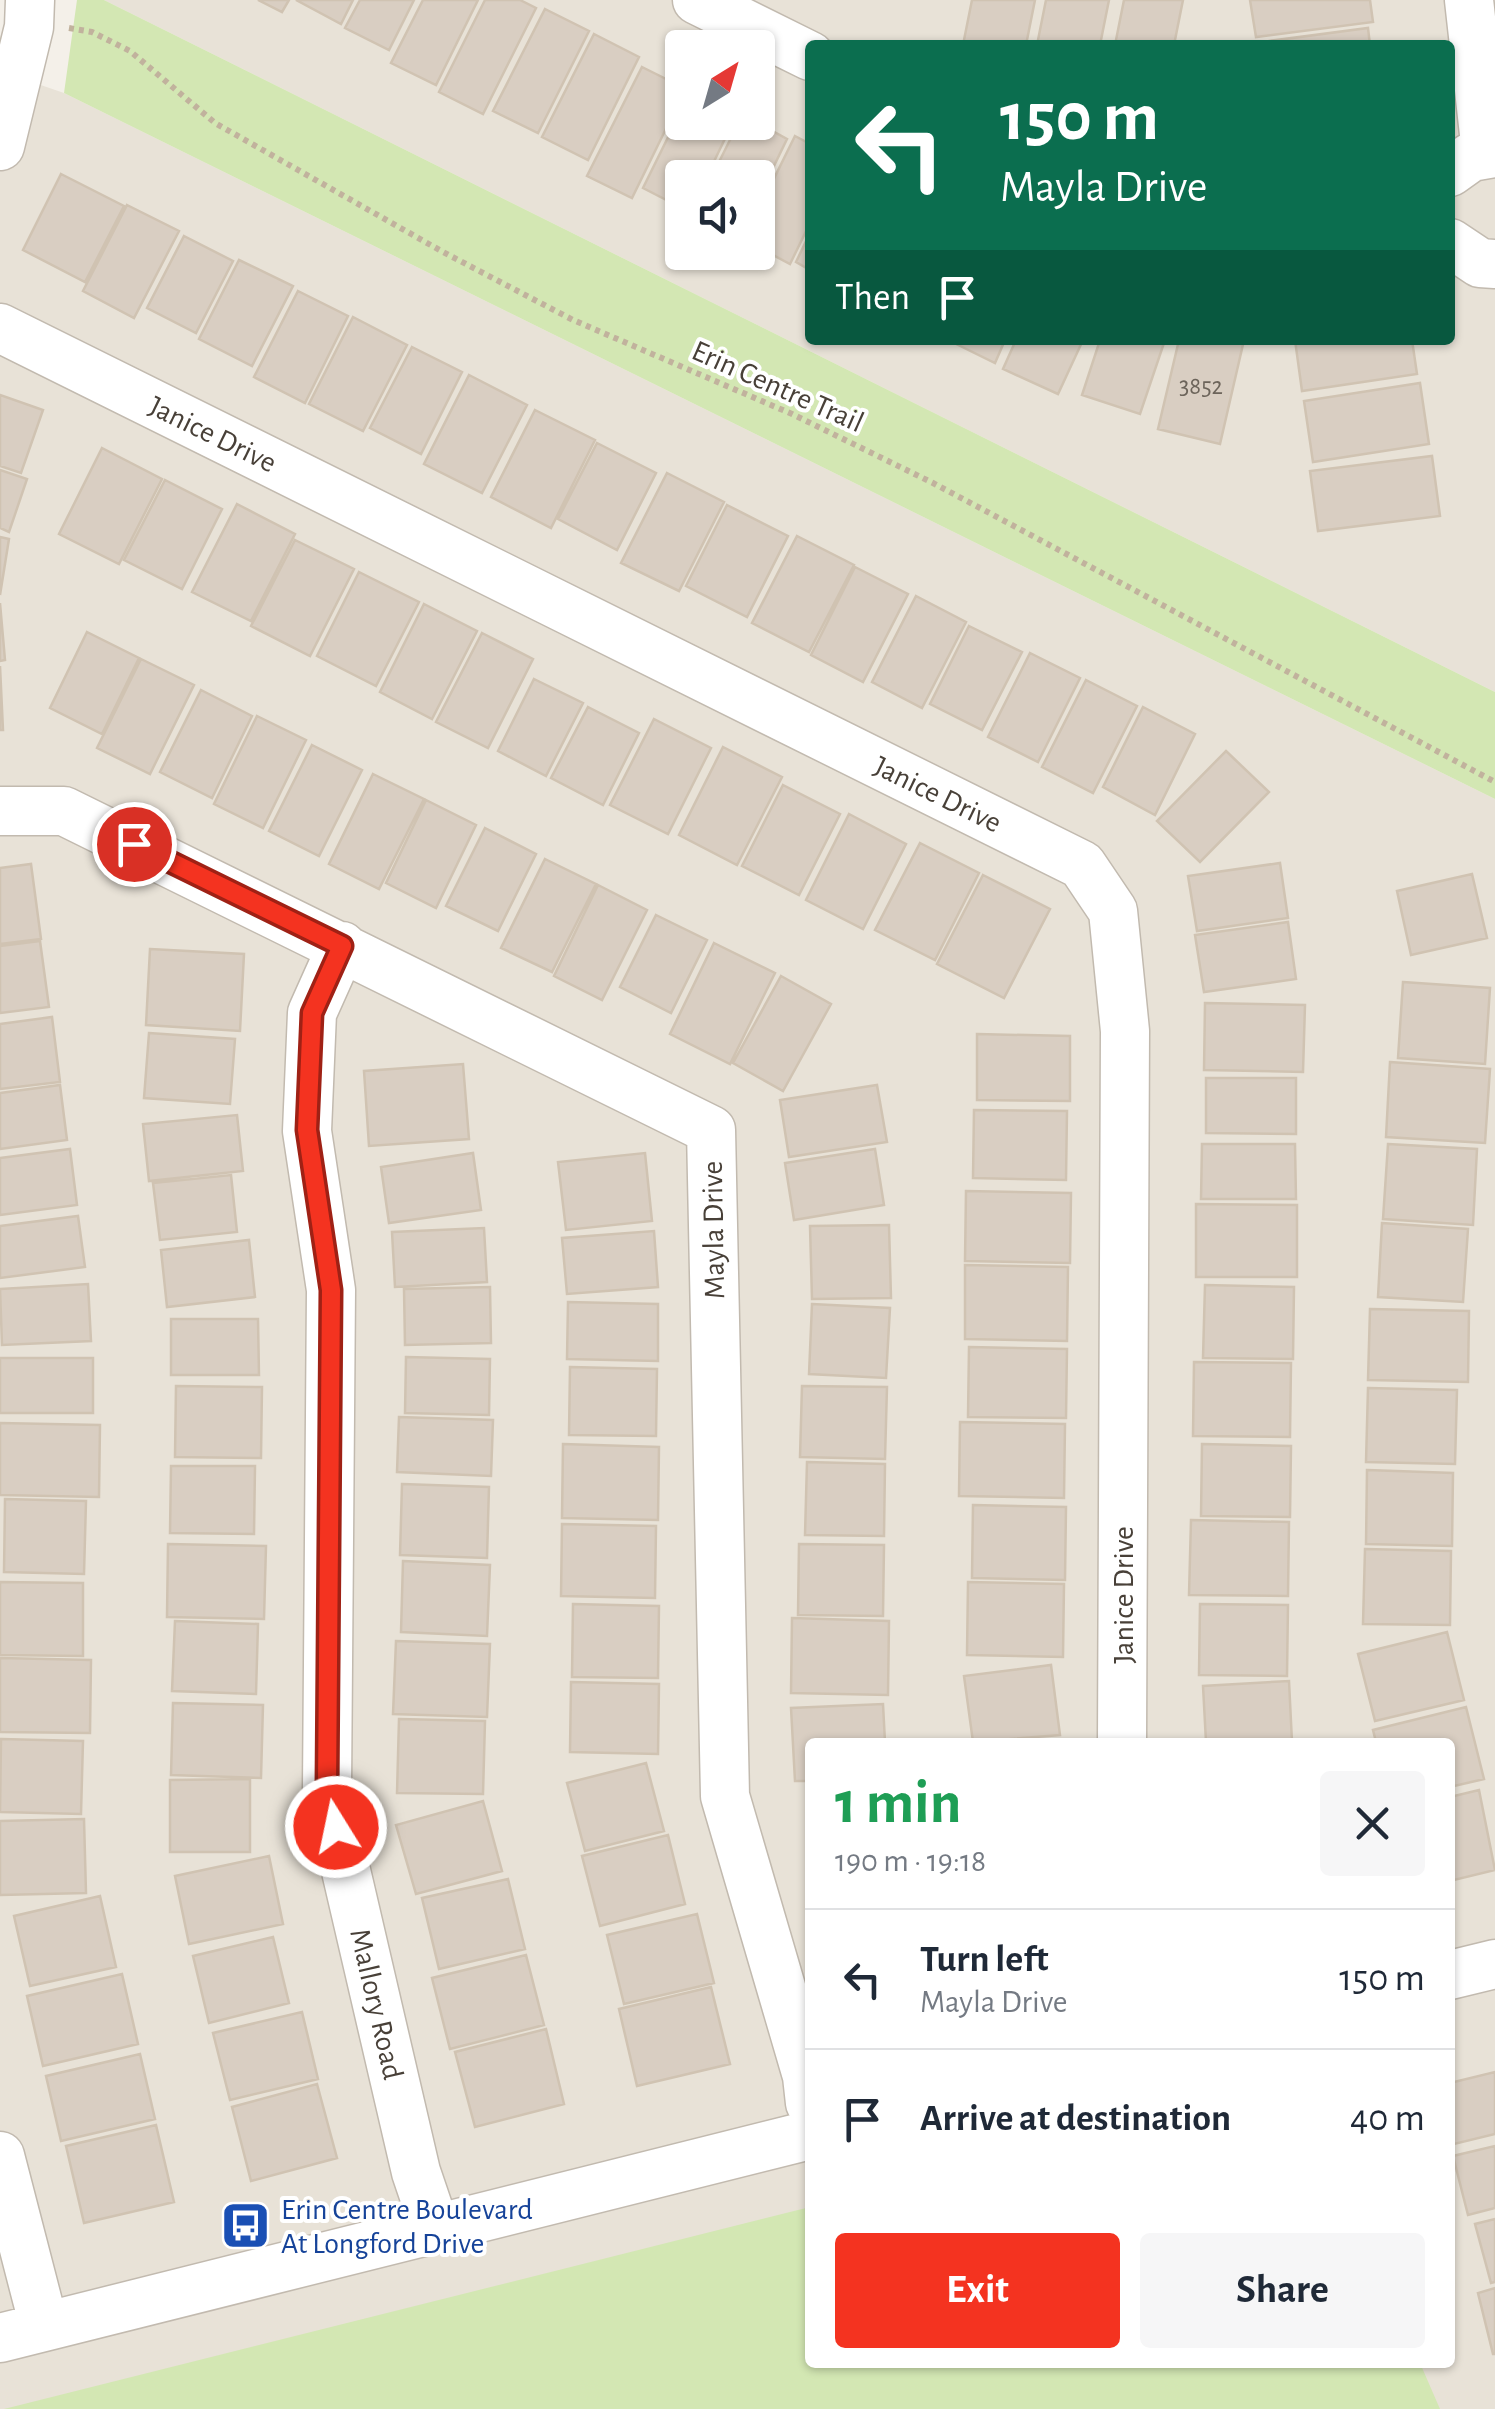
<!DOCTYPE html>
<html lang="en">
<head>
<meta charset="utf-8">
<style>
  :root { --surface:#fff; --page:#f6f6f7; --text:#1f2937; --muted:#747a83; --line:#e0e1e3; --accent:#f43320 }
  body { margin:0; font-family:"Alegreya Sans",sans-serif; background:var(--page); color:var(--text); height:100vh; display:flex; flex-direction:column; font-size:38px; white-space:nowrap }
  * { box-sizing:border-box; margin:0 }
  p { font-size:32px; color:var(--muted) }
  .icon { flex:none; width:55px; height:55px; fill:none; stroke:currentColor; stroke-width:2; stroke-linecap:round; stroke-linejoin:round }
  .map { position:relative; flex:1; overflow:hidden }
  .side { position:absolute; left:805px; top:1738px; width:650px; height:630px; display:flex; flex-direction:column; background:var(--surface); border-radius:10px; box-shadow:0 2px 8px #0004 }
  .side>* { flex:none }
  .guide { position:absolute; left:805px; top:40px; width:650px; height:305px; border-radius:10px; box-shadow:0 2px 8px #0004; background:#0b6e4f; color:#fff; overflow:hidden }
  .needle { width:65px; rotate:37deg }
  .fabs { position:absolute; left:665px; top:30px; display:grid; gap:20px }
  .fabs a { display:grid; place-items:center; width:110px; height:110px; border-radius:10px; background:var(--surface); box-shadow:0 2px 8px #0004; font-size:50px }
  .pin { position:absolute; display:grid; place-items:center; width:85px; height:85px; color:#fff; margin:-42px; border:5px solid #fff; border-radius:50%; box-shadow:0 2px 10px #0007 }
  .me { position:absolute; width:110px; margin:-55px; rotate:350deg; stroke-linejoin:round; filter:drop-shadow(0 0 8px #0008) }
  .turn { display:flex; align-items:center; gap:35px; height:210px; padding:0 30px; font-size:45px }
  .turn .icon { width:130px; height:130px; stroke-width:2.5 }
  .turn b { display:block; font-size:70px; line-height:85px }
  .then { display:flex; align-items:center; height:95px; padding:0 30px; background:#0003; gap:20px; font-size:38px }
  .round { display:grid; place-items:center; flex:none; width:105px; height:105px; border-radius:10px; background:var(--page) }
  .head { display:flex; align-items:center; justify-content:space-between; height:170px; padding:0 30px }
  h1 { font-size:60px; font-weight:700; line-height:75px; color:#1e9e55 }
  .cta { display:flex; gap:20px; margin-top:auto; padding:20px 30px }
  .cta a { flex:1; height:115px; border-radius:10px; background:var(--accent); color:#fff; font-size:40px; font-weight:700; line-height:115px; text-align:center }
  .cta a+a { background:var(--page); color:var(--text) }
  ul { padding:0; list-style:none }
  li { display:flex; align-items:center; gap:30px; height:140px; padding:0 30px; border-top:2px solid var(--line) }
  li div { flex:1 }
  li b { display:block; font-size:38px }
  li em { font-style:normal }
  .map>svg:first-child { display:block }
  .residential { fill:#e8e2d7; fill-rule:evenodd }
  .green { fill:#d3e7b3 }
  .building { fill:#d9cec2; stroke:#d0c3b2; stroke-width:2.5 }
  .lines { fill:none; stroke-linecap:round; stroke-linejoin:round }
  .minor-casing { stroke:#c2baaf; stroke-width:51 }
  .path { stroke:#c1b29d; stroke-width:6; stroke-dasharray:5 5; stroke-linecap:butt }
  .minor { stroke:#fff; stroke-width:48 }
  .route-casing { stroke:#9f2115; stroke-width:25 }
  .route { stroke:#f43320; stroke-width:18 }
  .labels { text-anchor:middle; stroke-width:8; stroke-linejoin:round; paint-order:stroke }
  .number-label { font-size:25px; fill:#6c645a }
  .street-label { font-size:30px; fill:#484038; stroke:#fff }
  .transit-label { font-size:30px; fill:#164399; stroke:#fff; text-anchor:start }
</style>
</head>
<body>
<div class="map">
<svg width="1495" height="2409" viewBox="0 0 1495 2409">
  <rect width="100%" height="100%" fill="#f4f0e9"/>
  <path class="residential" d="M104 0H1495V692ZM810 45H1450V340H810ZM682 48H758V122H682ZM682 178H758V252H682Z
    M0 71 64 93 1495 799V2409H0ZM810 1742H1450V2362H810Z"/>
  <path class="green" d="M77 0H104L1495 692V799L64 93Z
    M810 2207V2362L1420 2363 1440 2409H4Z"/>
  <path class="building" d="M258 0H289L282 12Z
    M296 0H353L341 24Z
    M360 0H414L389 50 345 28Z
    M423 0H478L436 85 391 63Z
    M485 0H520L536 8 483 114 439 92Z
    M972 0H1035L1026 45H963Z
    M1046 0H1109L1100 45H1037Z
    M1124 0H1183L1174 45H1115Z
    M1250 0H1370L1373 22 1256 37Z
    M545 9 589 31 538 133 493 111Z
    M1368 28 1370 45H1269V41Z
    M594 34 639 57 588 160 542 137Z
    M642 67 682 87V96L632 198 587 176Z
    M682 109V122H733L706 178H682V208L643 188Z
    M739 122H756L787 139 758 199V178H711Z
    M795 136 810 144V223L790 264 758 247V211Z
    M61 174 124 206 85 282 23 250Z
    M127 205 179 231 134 318 83 291Z
    M810 233V270L796 262Z
    M184 236 233 261 196 333 147 308Z
    M239 260 293 286 252 366 199 339Z
    M298 291 348 316 305 403 254 377Z
    M353 317 407 345 363 431 309 404Z
    M948 340H1005L995 363Z
    M1016 340H1083L1058 394 1003 369Z
    M1100 340H1165L1140 414 1082 395Z
    M1179 340H1244L1220 444 1158 429Z
    M1295 340H1412L1417 374 1302 391Z
    M412 347 462 372 421 454 370 428Z
    M469 375 527 405 482 493 424 464Z
    M1420 383 1429 444 1313 462 1304 401Z
    M0 395 43 410 21 473 0 466Z
    M535 410 595 440 551 528 491 497Z
    M597 443 656 473 617 550 558 519Z
    M102 448 162 479 119 564 59 534Z
    M1432 456 1440 516 1318 531 1310 471Z
    M0 470 27 479 9 532 0 528Z
    M667 473 724 502 679 591 621 563Z
    M165 480 222 509 182 589 124 560Z
    M237 504 295 534 251 621 192 592Z
    M727 505 788 536 747 617 686 586Z
    M797 536 854 565 809 652 752 623Z
    M0 537 9 539 0 595Z
    M295 540 354 569 310 656 251 626Z
    M855 567 908 594 863 682 811 655Z
    M359 572 419 602 376 686 317 656Z
    M916 596 966 622 922 708 872 682Z
    M0 603 5 660 0 661Z
    M424 604 477 631 432 719 380 692Z
    M969 626 1022 652 982 730 930 704Z
    M87 632 139 658 102 734 50 708Z
    M482 633 533 659 488 748 436 722Z
    M1030 653 1080 678 1038 762 988 737Z
    M141 659 194 685 150 774 97 748Z
    M0 666 3 730H0Z
    M534 679 583 703 546 776 498 751Z
    M1086 680 1137 706 1093 793 1042 767Z
    M201 690 252 716 212 798 160 772Z
    M588 707 639 733 603 805 551 778Z
    M1143 707 1195 734 1155 815 1103 787Z
    M257 716 306 740 263 828 214 804Z
    M654 719 711 748 668 834 610 805Z
    M312 745 362 770 319 856 269 831Z
    M723 747 782 777 737 865 679 835Z
    M1226 751 1269 792 1200 862 1157 821Z
    M373 774 424 799 379 889 329 864Z
    M783 785 840 814 799 895 742 866Z
    M426 800 476 825 436 908 386 883Z
    M849 814 906 844 863 929 806 900Z
    M485 828 536 854 498 931 446 906Z
    M920 843 979 873 935 960 875 930Z
    M545 859 596 884 552 972 501 948Z
    M1280 863 1288 918 1197 931 1188 876Z
    M31 864 41 939 0 944V868Z
    M1472 874 1487 938 1411 955 1397 891Z
    M983 875 1050 909 1004 998 937 964Z
    M598 885 647 910 602 1000 554 976Z
    M656 915 707 940 671 1013 620 987Z
    M1288 922 1296 979 1204 992 1195 935Z
    M40 941 49 1007 0 1013V946Z
    M714 943 775 973 730 1064 670 1034Z
    M150 949 244 954 240 1031 146 1025Z
    M781 976 831 1004 783 1091 733 1063Z
    M1403 982 1490 988 1485 1064 1398 1058Z
    M1205 1003 1305 1005 1303 1072 1204 1070Z
    M52 1017 60 1082 0 1089V1024Z
    M149 1033 235 1039 230 1104 144 1098Z
    M977 1034 1070 1036V1101L977 1100Z
    M1390 1062 1490 1069 1485 1143 1386 1137Z
    M463 1064 469 1139 369 1146 364 1071Z
    M1206 1078H1296V1134L1206 1133Z
    M60 1085 67 1140 0 1149V1093Z
    M877 1085 887 1142 789 1157 780 1100Z
    M974 1110 1067 1111 1066 1180 973 1178Z
    M237 1115 243 1171 149 1181 143 1124Z
    M1202 1144H1295L1296 1199H1201Z
    M1388 1144 1477 1149 1473 1225 1383 1219Z
    M70 1149 77 1205 0 1215V1158Z
    M875 1149 884 1205 794 1220 785 1163Z
    M473 1153 481 1210 389 1223 381 1167Z
    M645 1153 652 1221 566 1230 558 1162Z
    M231 1175 237 1232 160 1240 153 1183Z
    M966 1191 1071 1193 1070 1263 965 1261Z
    M1196 1204 1297 1205V1277H1196Z
    M78 1216 85 1267 0 1278V1226Z
    M1382 1223 1468 1229 1463 1302 1378 1297Z
    M889 1225 891 1298 812 1299 810 1226Z
    M484 1228 487 1282 395 1287 392 1232Z
    M654 1231 658 1287 567 1294 562 1238Z
    M249 1240 255 1297 167 1307 161 1250Z
    M965 1265 1068 1267 1067 1341 965 1339Z
    M88 1284 91 1341 2 1345 0 1289Z
    M1205 1285 1294 1287 1293 1359 1203 1358Z
    M490 1287 491 1343 405 1345 404 1289Z
    M568 1302 658 1304V1361L567 1359Z
    M812 1304 890 1308 886 1378 809 1374Z
    M1370 1309 1469 1311 1468 1382 1368 1380Z
    M171 1319H258L259 1375H171Z
    M969 1347 1067 1349 1066 1418 968 1417Z
    M406 1357 490 1359 489 1415 405 1413Z
    M0 1358H93V1413H0Z
    M1194 1362 1291 1363 1290 1437 1193 1436Z
    M570 1367 657 1369 656 1436 569 1435Z
    M176 1386 262 1387 261 1458 175 1457Z
    M802 1386 887 1387 885 1459 800 1457Z
    M1368 1388 1457 1390 1455 1464 1366 1462Z
    M399 1417 493 1420 491 1476 397 1472Z
    M960 1422 1065 1424 1064 1498 959 1496Z
    M0 1423 100 1425 99 1497 0 1495Z
    M563 1444 659 1447 658 1520 562 1518Z
    M1202 1444 1291 1446 1290 1517 1201 1516Z
    M807 1462 885 1464 884 1536 805 1535Z
    M171 1466H255L254 1534 170 1533Z
    M1367 1470 1453 1473 1452 1546 1366 1544Z
    M402 1484 489 1487 487 1558 400 1555Z
    M5 1499 86 1501 84 1574 4 1572Z
    M973 1505 1066 1507 1065 1580 972 1578Z
    M1191 1520 1289 1522 1288 1596 1189 1595Z
    M562 1524 656 1526 655 1598 561 1596Z
    M168 1544 266 1546 264 1619 167 1617Z
    M799 1544 884 1545 883 1616 798 1615Z
    M1365 1549 1451 1551 1450 1625 1363 1624Z
    M403 1561 490 1565 487 1636 401 1632Z
    M0 1582 83 1583V1656L0 1655Z
    M968 1582 1064 1584 1063 1657 967 1655Z
    M573 1604 659 1606 658 1678 572 1677Z
    M1200 1604 1288 1605 1287 1676 1199 1675Z
    M792 1618 889 1621 888 1695 791 1693Z
    M175 1621 258 1624 256 1694 172 1691Z
    M1447 1632 1464 1700 1375 1721 1358 1654Z
    M396 1641 490 1644 487 1717 393 1714Z
    M0 1658 91 1660 90 1733 0 1732Z
    M1051 1665 1060 1735 973 1742 964 1676Z
    M1289 1681 1292 1742H1206L1203 1686Z
    M571 1682 659 1684 658 1754 570 1752Z
    M173 1703 263 1705 261 1778 171 1775Z
    M883 1704 885 1742H810V1781H795L791 1708Z
    M1466 1707 1484 1779 1450 1787V1742H1376L1373 1730Z
    M399 1719 485 1721 483 1794 397 1793Z
    M1 1739 83 1741 81 1814 0 1812Z
    M646 1763 664 1831 585 1851 567 1783Z
    M250 1779V1852H170V1780Z
    M1479 1790 1495 1870 1450 1881V1797Z
    M483 1801 502 1871 416 1894 396 1825Z
    M84 1819 86 1893 0 1895V1821Z
    M668 1835 685 1904 600 1926 582 1856Z
    M269 1856 283 1924 189 1944 175 1876Z
    M508 1879 525 1949 439 1969 422 1898Z
    M100 1896 116 1967 30 1986 14 1916Z
    M697 1914 714 1983 624 2004 607 1935Z
    M273 1937 289 2003 209 2023 193 1956Z
    M526 1955 544 2025 450 2049 432 1978Z
    M122 1974 138 2044 43 2066 27 1996Z
    M711 1987 730 2064 637 2086 619 2009Z
    M302 2012 318 2079 230 2100 213 2033Z
    M546 2029 564 2104 475 2127 455 2052Z
    M140 2054 155 2119 61 2141 46 2076Z
    M1495 2072V2134L1450 2145V2083Z
    M317 2084 337 2158 251 2181 232 2107Z
    M156 2125 174 2202 84 2223 66 2146Z
    M1495 2146V2208L1468 2215 1453 2156Z
    M1495 2219V2282L1491 2283 1475 2224Z
    M1495 2288V2354H1493L1478 2293Z"/>
  <g class="lines">
    <defs>
      <path id="minor" d="M697 0 810 56
        M1469 0 1486 152
        M0 146 29 27 30 0
        M1450 172 1471 157 1495 153
        M1450 243 1480 263 1495 264
        M0 328 1082 865 1113 911 1125 1031 1122 1742
        M0 811H64L711 1130 725 1796 807 2076 810 2103
        M342 946 312 1013 307 1131 331 1290 327 1789 416 2172 435 2228
        M1450 1975 1495 1964
        M0 2156 44 2326
        M0 2338 810 2135"/>
    </defs>
    <use href="#minor" class="minor-casing"/>
    <path class="path" d="M69 28 92 32 130 51 215 123 443 252 573 320 792 414 933 483 1495 782"/>
    <use href="#minor" class="minor"/>
  </g>
  <g class="lines">
    <defs>
      <path id="route" d="M134 844 342 946 312 1013 307 1130 331 1290 327 1789 336 1827"/>
    </defs>
    <use href="#route" class="route-casing"/>
    <use href="#route" class="route"/>
  </g>
  <defs>
    <symbol id="bus-square" viewBox="-11 -11 22 22"><rect x="-9" y="-9" width="18" height="18" rx="4" fill="#1a4fb4" stroke="#fff"/><path d="M-5-6H5V4H4V6H2V4H-2V6H-4V4H-5ZM-3.5-4V0h7V-4ZM-3.5 1.2v1.5H-2V1.2ZM2 1.2v1.5H3.5V1.2Z" fill="#fff"/></symbol>
  </defs>
  <g fill-rule="evenodd">
    <use href="#bus-square" x="218" y="2198" width="55" height="55"/>
  </g>
  <g class="labels">
    <g class="number-label">
      <text x="1201" y="394">3852</text>
    </g>
    <g class="street-label">
      <text transform="translate(778 386) rotate(24)" y="10">Erin Centre Trail</text>
      <text transform="translate(213 434) rotate(26)" y="10">Janice Drive</text>
      <text transform="translate(938 794) rotate(26)" y="10">Janice Drive</text>
      <text transform="translate(713 1230) rotate(-91)" y="10">Mayla Drive</text>
      <text transform="translate(1123 1595) rotate(-90)" y="10">Janice Drive</text>
      <text transform="translate(377 2004) rotate(77)" y="10">Mallory Road</text>
    </g>
    <g class="transit-label">
      <text x="281" y="2219">Erin Centre Boulevard<tspan x="281" dy="34">At Longford Drive</tspan></text>
    </g>
  </g>
</svg>
<div class="fabs">
<a><svg class="needle" viewBox="-14 -14 28 28"><path d="M0-13l5 13h-10z" fill="#e53935"/><path d="M0 13l5-13h-10z" fill="#747a83"/></svg></a>
<a><svg class="icon" aria-label="sound" viewBox="0 0 24 24"><path d="M4 9h4l5-4v14l-5-4H4zM17 9q2 3 0 6"/></svg></a>
</div>
<div class="pin" style="left:134px;top:844px;background:#d93025"><svg class="icon" aria-label="arrive" viewBox="0 0 24 24"><path d="M6 21V4h12l-3 4 3 4H6"/></svg></div>
<svg class="me" style="left:336px;top:1827px" viewBox="-20 -20 40 40"><circle r="17" fill="#f43320" stroke="#fff" stroke-width="3"/><path d="M0-11L8 9 0 5-8 9z" fill="#fff"/></svg>
<div class="guide">
<div class="turn"><svg class="icon" aria-label="left" viewBox="0 0 24 24"><path d="M17 20v-9H6M10 6l-5 5 5 5"/></svg><div><b>150 m</b>Mayla Drive</div></div>
<div class="then">Then<svg class="icon" aria-label="arrive" viewBox="0 0 24 24"><path d="M6 21V4h12l-3 4 3 4H6"/></svg></div>
</div>
<section class="side">
<div class="head"><div><h1>1 min</h1><p>190 m · 19:18</p></div><a class="round"><svg class="icon" aria-label="close" viewBox="0 0 24 24"><path d="M6 6l12 12M18 6L6 18"/></svg></a></div>
<ul>
<li><svg class="icon" aria-label="left" viewBox="0 0 24 24"><path d="M17 20v-9H6M10 6l-5 5 5 5"/></svg><div><b>Turn left</b><p>Mayla Drive</p></div><em>150 m</em></li>
<li><svg class="icon" aria-label="arrive" viewBox="0 0 24 24"><path d="M6 21V4h12l-3 4 3 4H6"/></svg><div><b>Arrive at destination</b></div><em>40 m</em></li>
</ul>
<div class="cta"><a>Exit</a><a>Share</a></div>
</section>
</div>
</body>
</html>
